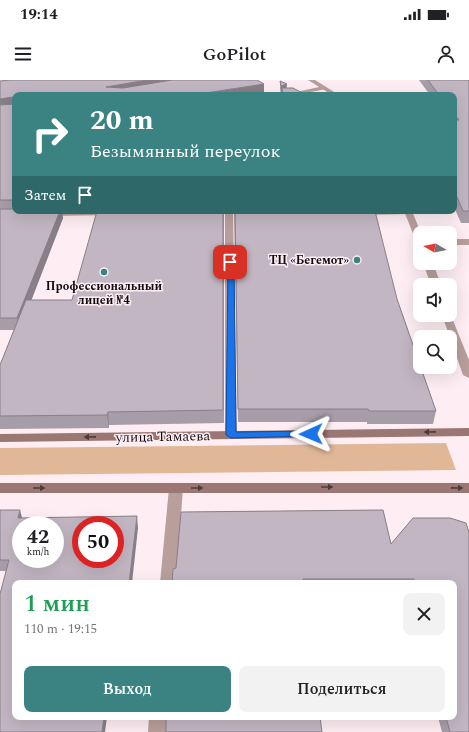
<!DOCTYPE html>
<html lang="ru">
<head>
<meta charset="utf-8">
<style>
  :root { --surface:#fff; --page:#f2f2f2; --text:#202124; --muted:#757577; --accent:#3b8383 }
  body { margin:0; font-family:Spectral,serif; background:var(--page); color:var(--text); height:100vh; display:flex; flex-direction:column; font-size:15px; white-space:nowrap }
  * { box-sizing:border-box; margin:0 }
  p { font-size:13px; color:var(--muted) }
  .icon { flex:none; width:22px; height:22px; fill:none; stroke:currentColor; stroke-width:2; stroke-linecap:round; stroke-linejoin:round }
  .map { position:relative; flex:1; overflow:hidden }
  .details { position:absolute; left:12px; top:500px; width:445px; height:140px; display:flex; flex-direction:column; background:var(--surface); border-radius:8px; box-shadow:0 4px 16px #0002 }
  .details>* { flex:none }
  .hud { position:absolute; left:12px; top:12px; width:445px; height:122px; border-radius:8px; box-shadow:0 4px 16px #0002; background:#3b8383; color:#fff; overflow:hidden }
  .needle { width:26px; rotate:280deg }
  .buttons { position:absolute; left:413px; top:146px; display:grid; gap:8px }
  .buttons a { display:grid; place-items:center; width:44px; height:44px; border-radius:8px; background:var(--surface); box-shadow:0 4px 16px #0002; font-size:20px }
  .speed { position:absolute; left:12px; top:436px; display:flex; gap:8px; font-size:20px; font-weight:700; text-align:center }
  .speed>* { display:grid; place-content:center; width:52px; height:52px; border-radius:50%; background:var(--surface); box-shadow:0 4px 16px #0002; line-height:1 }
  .speed small { font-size:10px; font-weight:400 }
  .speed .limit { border:6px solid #d22; background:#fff; color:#111 }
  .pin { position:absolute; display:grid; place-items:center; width:34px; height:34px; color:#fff; margin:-17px; border-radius:8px; box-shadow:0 2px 6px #0006 }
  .me { position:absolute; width:44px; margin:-22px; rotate:269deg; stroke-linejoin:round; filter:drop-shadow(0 0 3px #0008) }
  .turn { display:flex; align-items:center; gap:14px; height:84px; padding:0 12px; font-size:18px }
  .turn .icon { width:52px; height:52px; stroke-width:2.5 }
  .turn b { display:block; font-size:28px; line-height:34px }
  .then { display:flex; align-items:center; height:38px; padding:0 12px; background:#0003; gap:8px; font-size:15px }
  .round { display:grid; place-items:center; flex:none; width:42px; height:42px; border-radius:8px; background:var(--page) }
  .summary { display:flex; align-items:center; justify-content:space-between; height:68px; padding:0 12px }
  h1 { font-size:24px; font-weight:600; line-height:30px; color:#1e9e55 }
  .action { display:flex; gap:8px; margin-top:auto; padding:8px 12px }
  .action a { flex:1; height:46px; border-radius:8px; background:var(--accent); color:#fff; font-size:16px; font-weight:600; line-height:46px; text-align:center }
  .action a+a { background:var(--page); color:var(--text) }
  .status { display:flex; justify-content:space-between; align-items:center; height:28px; padding:0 20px; background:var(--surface); direction:ltr }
  .status svg { height:11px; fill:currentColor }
  header { display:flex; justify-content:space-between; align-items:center; height:52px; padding:0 12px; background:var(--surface); font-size:18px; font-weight:600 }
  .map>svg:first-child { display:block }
  .forest { fill:#e0b897 }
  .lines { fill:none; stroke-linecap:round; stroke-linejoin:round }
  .service { fill:#b89f9b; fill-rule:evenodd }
  .minor { fill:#b89f9b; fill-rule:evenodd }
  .tertiary { fill:#b89f9b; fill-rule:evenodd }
  .secondary { fill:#9a7772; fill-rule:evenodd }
  .wall { fill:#a79da8 }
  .shaded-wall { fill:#887f88 }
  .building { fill:#c2b6c3; stroke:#887f88; fill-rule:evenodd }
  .oneway { fill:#4e3b3a }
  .route { fill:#1a73e8; stroke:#114b97 }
  .poi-dot { fill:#3b8383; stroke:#feeef3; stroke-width:1.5 }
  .labels { text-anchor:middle; stroke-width:3; stroke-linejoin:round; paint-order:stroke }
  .far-poi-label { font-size:12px; font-weight:bold; fill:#100a0c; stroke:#feeef3; text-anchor:end }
  .street-label { font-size:14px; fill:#100a0c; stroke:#feeef3 }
</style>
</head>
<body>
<div class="status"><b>19:14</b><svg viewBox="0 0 49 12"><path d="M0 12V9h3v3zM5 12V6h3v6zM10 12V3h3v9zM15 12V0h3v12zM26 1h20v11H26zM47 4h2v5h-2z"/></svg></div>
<header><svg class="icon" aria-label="menu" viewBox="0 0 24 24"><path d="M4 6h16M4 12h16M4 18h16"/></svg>GoPilot<svg class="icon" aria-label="person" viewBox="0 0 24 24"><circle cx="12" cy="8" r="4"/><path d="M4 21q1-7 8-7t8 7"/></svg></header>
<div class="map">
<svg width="469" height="652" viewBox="0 0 469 652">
  <rect width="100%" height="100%" fill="#feeef3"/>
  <path class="forest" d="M446 363 456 390 0 395V368Z"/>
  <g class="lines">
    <path class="service" d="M324 6 326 7V9L295 15H282Z"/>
    <path class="minor" d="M115 131 117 133 113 135 46 136 42 134 46 132Z
      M225 131H233L237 355 235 358H227L225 355Z
      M358 131H412L413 132 409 134 360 135 356 133Z
      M450 159H469V165H450Z
      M176 403 181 405 183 408 176 503H160L169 408 171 405Z
      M149 637H167L166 652H148Z"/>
    <path class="tertiary" d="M308 0H315L339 15H332Z
      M404 131H412L421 153 420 164 416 161Z
      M423 183H433L441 205H431Z
      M450 233 469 280V298L463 295 442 235H450Z"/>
    <path class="secondary" d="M469 348V356L0 362V354Z
      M0 403H469V413H0Z"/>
  </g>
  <path class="wall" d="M419 0H469V143H461L454 127V15H430Z
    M0 1 264 13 248 15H15V131H62L63 138 31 220H72L224 131V343L109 345V348L0 349V285L14 250H0Z
    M280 1 286 8 306 15H281L280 9Z
    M234 131 397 219 436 331 433 344H367V342H238Z
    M0 430 22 438 138 448 15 503 0 652 6 491H0Z
    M383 430 391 464 413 438H450L466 443 469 452V652H442L438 637H454V503H172L173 489 176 488 181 432Z"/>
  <path class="shaded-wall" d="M147 0H194L107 15 106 7Z
    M264 4V13L248 15H193Z
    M287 4 286 13 282 8 281 14V6Z
    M13 17 15 26 0 27V19Z
    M60 131H62L63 138 20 250 17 238Z
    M108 332 109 345V348L107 335Z
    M20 430 23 441 18 438Z
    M137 436 138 448 132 503H129Z
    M104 637H107L105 652H102Z"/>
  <path class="building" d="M10 0H147L106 7 123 8 172 0H257L264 4 193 15H15V18L13 17 0 19V1Z
    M428 0H469V131H463L454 110V40H459L454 34V15H439Z
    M280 1 287 4 281 6Z
    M282 8H293L306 15H283Z
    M15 19V120H0V25L14 24Z
    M0 129H15V131H60L17 238H0Z
    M97 131H223V330L108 332 107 335 0 336V285L26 220H72Z
    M235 131H375L397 219 436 331H369L368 329H238Z
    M0 430H20L18 438 137 436 129 503H15V637H104L102 652H0V514L9 480H0ZM21 445H55V479H21ZM81 445H115V479H81Z
    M383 430 391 464 413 438H450L466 443 469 452V652H450L446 637H454V503H415L414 499H303L304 503H172L173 489 176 488 181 432Z
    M166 637H320L322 652H166Z"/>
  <defs><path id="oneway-solid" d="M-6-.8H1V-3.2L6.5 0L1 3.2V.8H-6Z"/></defs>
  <g class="oneway">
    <use href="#oneway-solid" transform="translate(430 352) rotate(179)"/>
    <use href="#oneway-solid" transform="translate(90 357) rotate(179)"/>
    <use href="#oneway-solid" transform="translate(327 407)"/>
    <use href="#oneway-solid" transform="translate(39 408)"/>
    <use href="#oneway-solid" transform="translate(197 408)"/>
    <use href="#oneway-solid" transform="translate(457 408) rotate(1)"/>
  </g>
  <path class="route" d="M228 181 234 182 236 352 311 351 314 352V356L231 358 226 355Z"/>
  <g class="poi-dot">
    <circle cx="357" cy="180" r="4"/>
    <circle cx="104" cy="192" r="4"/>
  </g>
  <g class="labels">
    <g class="far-poi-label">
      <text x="349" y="184">ТЦ «Бегемот»</text>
      <text x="104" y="210" text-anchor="middle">Профессиональный<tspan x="104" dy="14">лицей №4</tspan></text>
    </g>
    <g class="street-label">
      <text transform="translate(163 356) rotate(-1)" y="5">улица Тамаева</text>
    </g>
  </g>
</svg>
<div class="buttons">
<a><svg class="needle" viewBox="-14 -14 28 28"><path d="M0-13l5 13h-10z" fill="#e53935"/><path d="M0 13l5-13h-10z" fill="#757577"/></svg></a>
<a><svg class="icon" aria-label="sound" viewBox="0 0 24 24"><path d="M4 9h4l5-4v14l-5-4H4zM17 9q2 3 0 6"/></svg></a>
<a><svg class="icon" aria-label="search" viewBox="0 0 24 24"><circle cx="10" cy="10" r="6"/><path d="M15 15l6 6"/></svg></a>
</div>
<div class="speed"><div>42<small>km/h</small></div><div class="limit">50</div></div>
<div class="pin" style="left:230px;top:182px;background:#d93025"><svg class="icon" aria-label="arrive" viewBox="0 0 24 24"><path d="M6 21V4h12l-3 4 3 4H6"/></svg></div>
<svg class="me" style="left:311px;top:354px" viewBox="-20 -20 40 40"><path d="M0-17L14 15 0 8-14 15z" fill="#1a73e8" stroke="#fff" stroke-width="4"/></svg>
<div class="hud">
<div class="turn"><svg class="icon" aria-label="right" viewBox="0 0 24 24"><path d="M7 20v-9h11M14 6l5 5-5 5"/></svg><div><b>20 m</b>Безымянный переулок</div></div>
<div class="then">Затем<svg class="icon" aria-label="arrive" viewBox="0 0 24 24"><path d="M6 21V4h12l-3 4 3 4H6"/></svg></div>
</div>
<section class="details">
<div class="summary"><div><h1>1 мин</h1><p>110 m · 19:15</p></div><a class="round"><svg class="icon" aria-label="close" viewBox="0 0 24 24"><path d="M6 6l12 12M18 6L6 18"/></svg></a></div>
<div class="action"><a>Выход</a><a>Поделиться</a></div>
</section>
</div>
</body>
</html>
